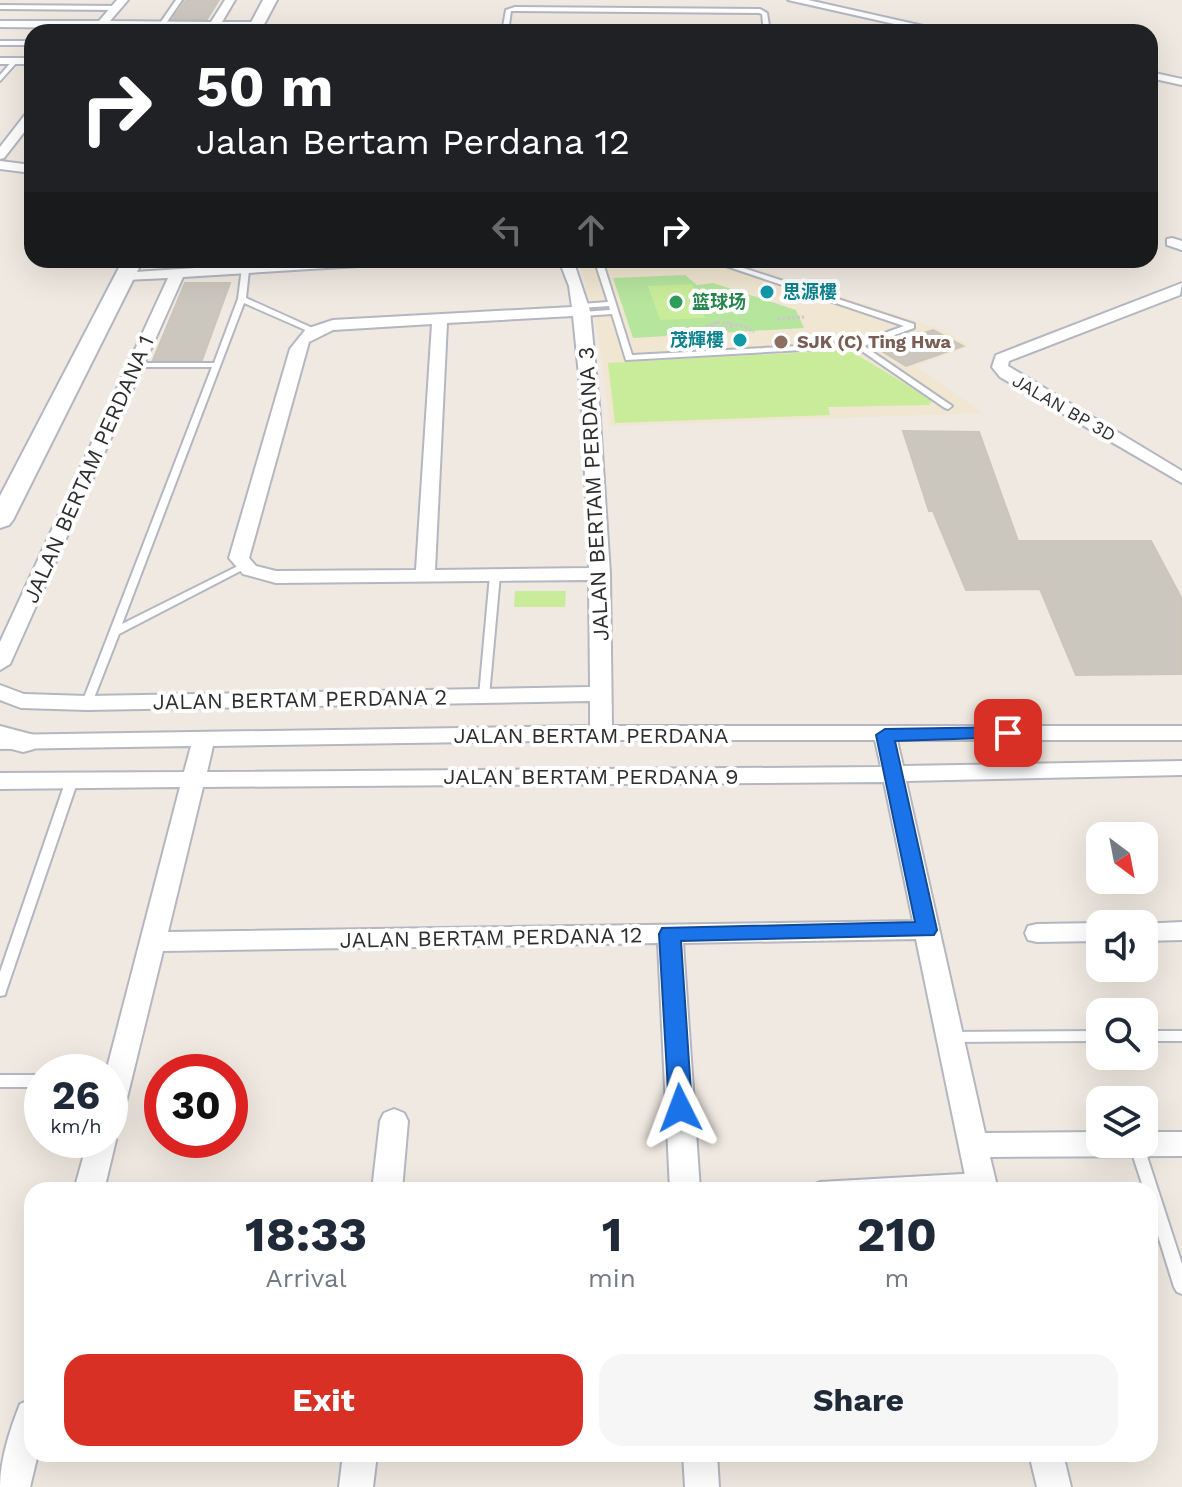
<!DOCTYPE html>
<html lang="en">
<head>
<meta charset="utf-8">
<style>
  :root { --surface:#fff; --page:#f6f6f7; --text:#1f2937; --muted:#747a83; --accent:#d93025 }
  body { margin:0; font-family:"Work Sans","Noto Sans SC",sans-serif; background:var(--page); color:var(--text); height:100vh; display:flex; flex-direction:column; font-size:30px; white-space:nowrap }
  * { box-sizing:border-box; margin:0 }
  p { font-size:26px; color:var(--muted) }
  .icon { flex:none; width:44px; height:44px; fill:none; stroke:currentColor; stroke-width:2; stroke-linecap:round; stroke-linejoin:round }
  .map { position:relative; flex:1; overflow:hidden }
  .side { position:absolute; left:24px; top:1182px; width:1134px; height:280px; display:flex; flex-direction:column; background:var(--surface); border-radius:24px; box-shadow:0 8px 32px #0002 }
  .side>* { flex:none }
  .banner { position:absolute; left:24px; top:24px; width:1134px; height:244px; border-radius:24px; box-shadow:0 8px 32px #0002; background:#202124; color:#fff; overflow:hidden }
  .needle { width:52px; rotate:148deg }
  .tools { position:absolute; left:1086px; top:822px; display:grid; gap:16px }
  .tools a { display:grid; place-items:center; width:72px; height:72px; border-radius:16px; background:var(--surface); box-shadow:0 8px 32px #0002; font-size:40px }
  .speed { position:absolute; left:24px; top:1054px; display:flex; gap:16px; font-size:40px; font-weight:700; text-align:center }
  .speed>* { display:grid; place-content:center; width:104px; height:104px; border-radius:50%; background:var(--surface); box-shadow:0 8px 32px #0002; line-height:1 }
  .speed small { font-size:20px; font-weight:400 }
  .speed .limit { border:12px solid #d22; background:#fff; color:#111 }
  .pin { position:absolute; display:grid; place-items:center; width:68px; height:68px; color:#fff; margin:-34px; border-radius:16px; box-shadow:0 4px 12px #0006 }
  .me { position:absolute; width:88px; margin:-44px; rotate:357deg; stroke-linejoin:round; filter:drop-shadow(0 0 6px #0008) }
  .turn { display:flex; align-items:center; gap:28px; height:168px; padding:0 40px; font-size:36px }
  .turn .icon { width:104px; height:104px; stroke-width:2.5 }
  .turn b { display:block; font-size:56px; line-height:68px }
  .lanes { display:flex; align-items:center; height:76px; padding:0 40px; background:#0003; justify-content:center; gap:40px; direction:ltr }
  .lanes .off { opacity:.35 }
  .eta { display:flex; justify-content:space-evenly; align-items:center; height:136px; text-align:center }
  .eta b { font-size:48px; font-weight:700; line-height:56px }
  .action { display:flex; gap:16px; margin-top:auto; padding:16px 40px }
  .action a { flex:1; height:92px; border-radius:24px; background:var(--accent); color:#fff; font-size:32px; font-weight:700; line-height:92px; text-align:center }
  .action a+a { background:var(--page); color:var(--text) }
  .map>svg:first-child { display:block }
  .education { fill:#f0e6d1 }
  .green { fill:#b6e59e }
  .pitch { fill:#c9ec9a }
  .building { fill:#cbc7bf; stroke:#cbc5ba; stroke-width:2 }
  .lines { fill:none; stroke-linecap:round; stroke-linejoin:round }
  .service-casing { stroke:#b4b7c1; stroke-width:4 }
  .minor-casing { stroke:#b4b7c1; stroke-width:4 }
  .secondary-casing { stroke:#b4b7c1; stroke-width:4 }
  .path { stroke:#c9c9c9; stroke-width:3; stroke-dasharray:3 2; stroke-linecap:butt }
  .service { fill:#fff; fill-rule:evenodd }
  .minor { fill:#fff; fill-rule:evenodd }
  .secondary { fill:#fff; fill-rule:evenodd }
  .route { fill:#1a73e8; stroke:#114b97; stroke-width:2 }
  .culture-dot { fill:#0f9aa8; stroke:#fff; stroke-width:3 }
  .leisure-dot { fill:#2e9e5b; stroke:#fff; stroke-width:3 }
  .education-dot { fill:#8d6e63; stroke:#fff; stroke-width:3 }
  .labels { text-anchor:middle; stroke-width:8; stroke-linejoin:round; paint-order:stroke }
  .far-culture-label { font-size:18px; font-weight:bold; fill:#0d838f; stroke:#fff; text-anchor:start }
  .far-leisure-label { font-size:18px; font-weight:bold; fill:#27864d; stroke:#fff; text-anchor:start }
  .far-education-label { font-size:18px; font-weight:bold; fill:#785e54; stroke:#fff; text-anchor:start }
  .far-street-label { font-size:18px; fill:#2e2e2e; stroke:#fff }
  .street-label { font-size:22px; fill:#2e2e2e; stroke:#fff }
</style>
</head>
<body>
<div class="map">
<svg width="1182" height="1487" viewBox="0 0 1182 1487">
  <rect width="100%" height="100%" fill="#efe9e1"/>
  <path class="education" d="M579 260H731L943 330 970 346 916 366 983 413 610 426 599 337Z"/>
  <path class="green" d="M685 275 697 285 713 283 796 310 804 328 633 338 613 278Z"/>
  <path class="pitch" d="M692 284 705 318 660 320 648 286Z
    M849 350 932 400 929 405 828 407 830 415 615 423 608 363Z
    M515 591H566L565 607H514Z"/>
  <path class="building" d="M186 0H219L207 19H173Z
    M185 283H230L202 360H153Z
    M933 330 963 346 906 366 877 348Z
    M903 431 979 432 1018 541H1151L1182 599V674L1076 675 1040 589 966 590 933 511H929Z"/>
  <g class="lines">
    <defs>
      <path id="service" d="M176 0H182L160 32H154Z
        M0 5 117 6 120 8 117 10 0 9Z
        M515 7 760 9 767 13 770 32H764L762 14 759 13 515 11H511L508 32H502L506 10Z
        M0 41H32V45H0Z
        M13 60 18 61 0 81V75Z
        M604 260H613L604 266 632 355 857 343 904 326 708 260H719L914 324V328L864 346 952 406 948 409 945 408 856 347 626 360 612 314 583 316 579 314 583 312 610 310 609 306 581 308 577 306 581 304 608 302 596 265Z
        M242 268 249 270 246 298 317 330 310 332 244 303 122 624 240 565H246L248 567 119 634 92 703 91 705H83L82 703 212 367H135L131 365 135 363H214L238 299Z
        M495 572 500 575 489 696 484 699 479 696 490 575Z
        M72 776 78 780 6 991 5 995 0 996V972L66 780Z
        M1100 1031V1041L950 1042 945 1041 943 1037 945 1033 950 1032Z
        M1144 1031H1182V1041H1144Z
        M0 1075H42V1087H0Z
        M1129 1144H1143L1182 1264V1294L1177 1292 1174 1287 1150 1210V1190H1144Z
        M980 1173 985 1175 987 1179 985 1183 980 1185 896 1190H814L813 1188 815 1184 820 1182Z"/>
      <path id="minor" d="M117 0H128L110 21 211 22 225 0H235L222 22H256L261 25 256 28H218L215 32H205L207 28H105L101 32H91L93 28 0 27V21H99Z
        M788 0H808L950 32H930Z
        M0 58H32V64H0Z
        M1150 72 1182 79V85L1150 78Z
        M32 110V122L4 158 0 159V147L28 111Z
        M0 161 32 165V173L0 169Z
        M1172 238 1182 241V250L1167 245V239Z
        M319 260H398L391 264 183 277 10 664 0 670V642L168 278 125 280 118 276 120 273Z
        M559 260H573L590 311 599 405 610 574 612 726H1182V740H897L903 766 1182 761V775L906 781 985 1133 1100 1132V1144H1144V1132H1182V1156L990 1157 998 1190H968L916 939 683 943 700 1190H670L658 943 163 951 124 1110 120 1118 110 1122V1072H106L180 787 0 789V773L184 772 191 746 0 749V735L590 726V701L87 710 21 708 0 700V685L24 694 87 696 590 687 589 580 276 583 243 574 229 558 290 349 306 329 333 320 572 307 569 286ZM573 316 582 405 589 568 435 570 447 323ZM432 324 416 570 276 571 256 566 249 558 309 342 333 330ZM601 740H875L881 767 207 772 213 746ZM884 782 913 921 168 932 203 787Z
        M1182 283 1180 295 1009 361 1008 366 1182 471V483L1000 377 992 367 996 355Z
        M1182 922V940L1144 941V924H1140Z
        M1100 923 1104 924H1100V941L1037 942 1028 940 1025 933 1028 926 1037 924Z
        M394 1109 404 1113 408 1121 402 1190H372L380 1121 384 1113Z
        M110 1131 116 1140 104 1190H74L88 1140H110Z
        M32 1399V1454H38L30 1487H0C0 1460 10 1429 20 1404Z
        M343 1454H377L373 1487H339Z
        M683 1454H717L719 1487H685Z
        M1029 1454H1063L1071 1487H1037Z"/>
      <path id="secondary" d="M263 0H277L260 32H246Z
        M123 260H143L13 520 9 525 0 528V496Z
        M0 726 34 735 38 742 34 749 23 752 0 746Z"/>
    </defs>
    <use href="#service" class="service-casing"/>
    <use href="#minor" class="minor-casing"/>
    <use href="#secondary" class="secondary-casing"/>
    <path class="path" d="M777 319 804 317
      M717 322 729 323 731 327 715 329 712 325Z
      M730 324 744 326 754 332
      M695 336 698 329 712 325"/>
    <use href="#service" class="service"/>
    <use href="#minor" class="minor"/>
    <use href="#secondary" class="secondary"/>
  </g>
  <path class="route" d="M1008 727 1014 729 1017 733 1014 737 895 741 937 930 934 935 681 941 692 1108 688 1115 680 1118 672 1115 669 1108 659 934 662 928 915 922 876 735 885 729Z"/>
  <g class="culture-dot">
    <circle cx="767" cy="292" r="8"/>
    <circle cx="740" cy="340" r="8"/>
  </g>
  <circle class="leisure-dot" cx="676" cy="302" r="8"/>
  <circle class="education-dot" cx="781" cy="342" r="8"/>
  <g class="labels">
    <g class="far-culture-label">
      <text x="783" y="298">思源樓</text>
      <text x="724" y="346" text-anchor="end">茂輝樓</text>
    </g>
    <g class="far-leisure-label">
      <text x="692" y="308">篮球场</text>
    </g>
    <g class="far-education-label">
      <text x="797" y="348">SJK (C) Ting Hwa</text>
    </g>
    <g class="far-street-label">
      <text transform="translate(1064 408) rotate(30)" y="6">JALAN BP 3D</text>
    </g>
    <g class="street-label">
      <text transform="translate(88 469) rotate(-66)" y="8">JALAN BERTAM PERDANA 1</text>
      <text transform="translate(593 494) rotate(-93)" y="8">JALAN BERTAM PERDANA 3</text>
      <text transform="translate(300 699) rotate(-1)" y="8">JALAN BERTAM PERDANA 2</text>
      <text x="591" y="743">JALAN BERTAM PERDANA</text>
      <text x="591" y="784">JALAN BERTAM PERDANA 9</text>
      <text transform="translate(491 937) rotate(-1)" y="8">JALAN BERTAM PERDANA 12</text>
    </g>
  </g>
</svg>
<div class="tools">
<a><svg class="needle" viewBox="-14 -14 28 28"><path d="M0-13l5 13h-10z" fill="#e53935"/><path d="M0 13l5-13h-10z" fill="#747a83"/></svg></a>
<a><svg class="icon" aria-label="sound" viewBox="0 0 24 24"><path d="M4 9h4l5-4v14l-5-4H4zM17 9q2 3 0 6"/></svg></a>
<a><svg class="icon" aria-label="search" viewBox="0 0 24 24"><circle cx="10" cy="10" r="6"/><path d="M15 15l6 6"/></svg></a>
<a><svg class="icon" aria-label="layers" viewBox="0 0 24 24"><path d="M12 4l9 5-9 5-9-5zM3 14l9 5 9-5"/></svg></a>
</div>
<div class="speed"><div>26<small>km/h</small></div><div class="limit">30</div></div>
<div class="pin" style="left:1008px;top:733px;background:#d93025"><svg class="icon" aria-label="arrive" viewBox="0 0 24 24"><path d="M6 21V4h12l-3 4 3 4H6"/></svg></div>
<svg class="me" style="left:680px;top:1108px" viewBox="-20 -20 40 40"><path d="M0-17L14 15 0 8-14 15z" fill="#1a73e8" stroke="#fff" stroke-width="4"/></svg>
<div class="banner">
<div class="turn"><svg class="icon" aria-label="right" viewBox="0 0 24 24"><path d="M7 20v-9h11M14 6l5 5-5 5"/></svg><div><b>50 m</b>Jalan Bertam Perdana 12</div></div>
<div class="lanes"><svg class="icon off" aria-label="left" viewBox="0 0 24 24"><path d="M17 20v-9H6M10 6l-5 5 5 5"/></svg><svg class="icon off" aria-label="ahead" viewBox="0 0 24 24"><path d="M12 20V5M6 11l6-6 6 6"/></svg><svg class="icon" aria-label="right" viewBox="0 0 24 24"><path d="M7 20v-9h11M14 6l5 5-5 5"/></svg></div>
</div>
<section class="side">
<div class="eta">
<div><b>18:33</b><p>Arrival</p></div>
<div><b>1</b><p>min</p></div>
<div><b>210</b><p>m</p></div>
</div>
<div class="action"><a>Exit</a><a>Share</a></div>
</section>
</div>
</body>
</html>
